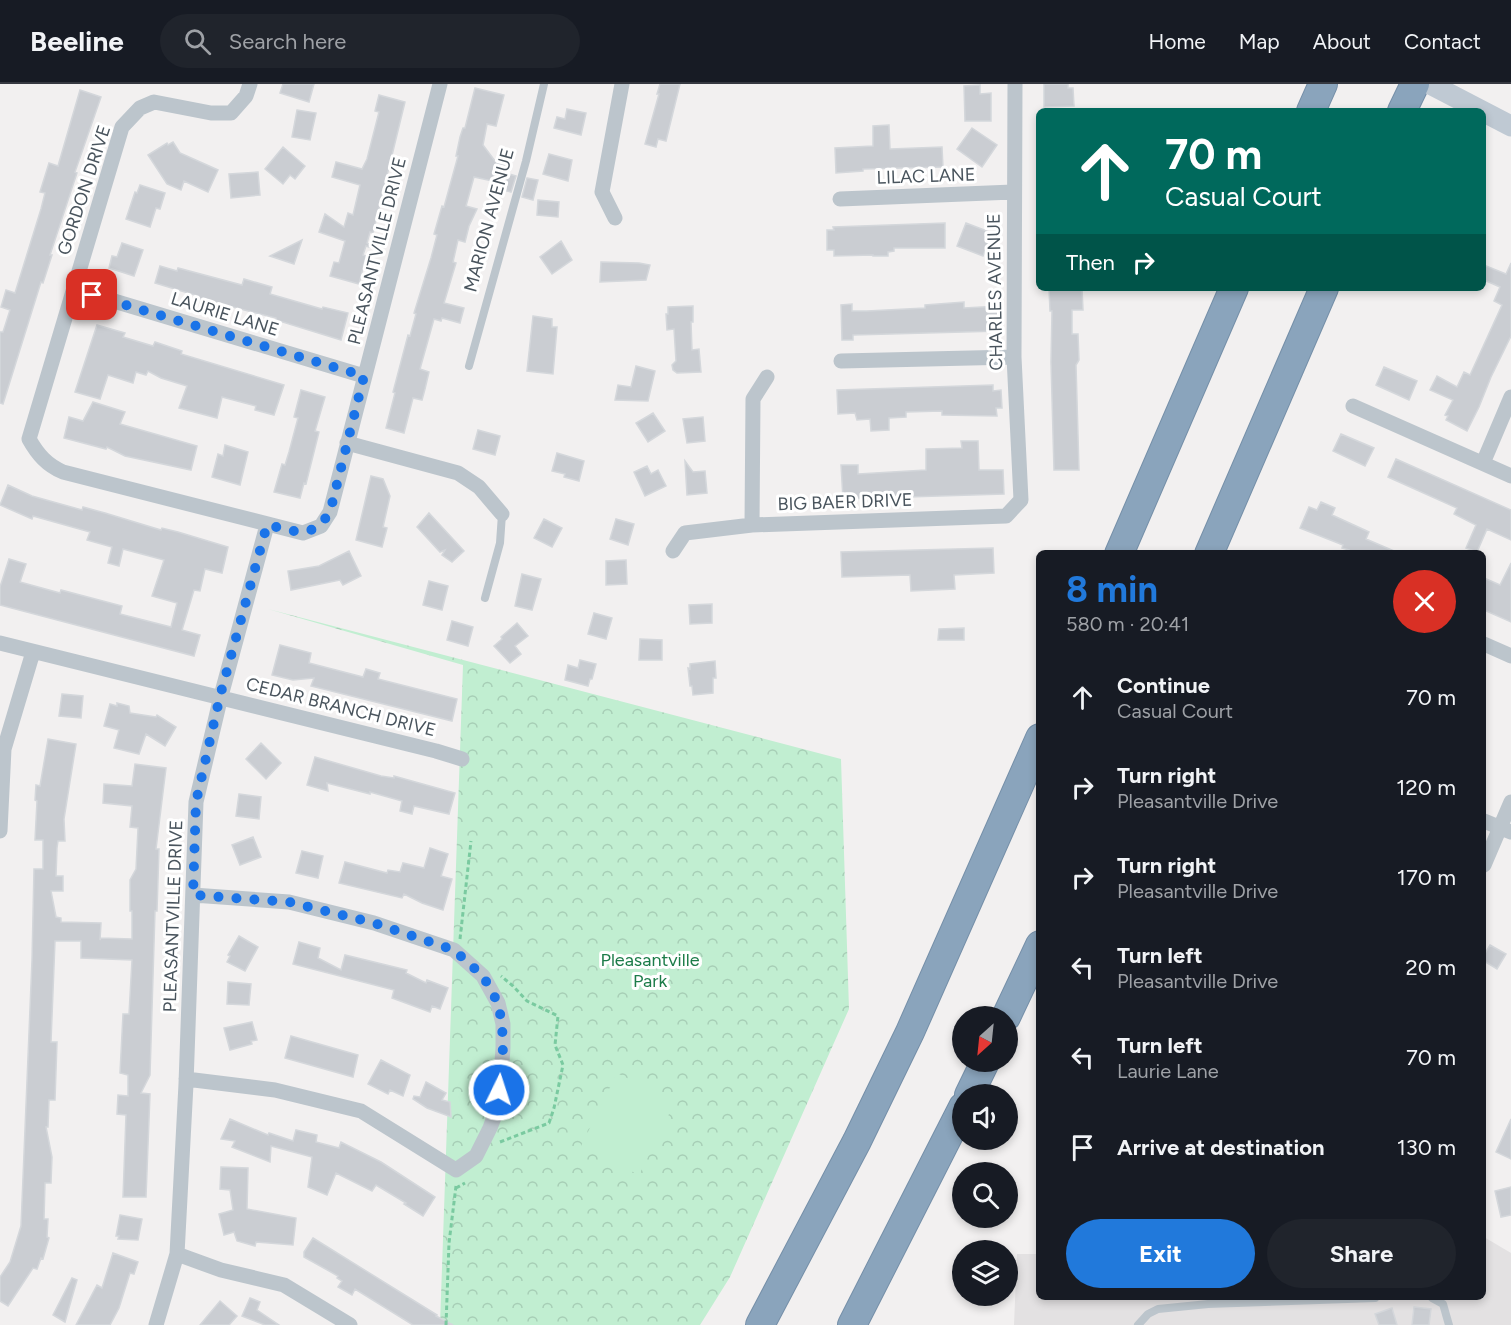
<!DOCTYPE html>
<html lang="en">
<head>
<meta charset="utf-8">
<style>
  :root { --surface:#171b24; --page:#20242c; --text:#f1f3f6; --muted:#9ea1a6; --line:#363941; --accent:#2179db }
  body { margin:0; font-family:Figtree,sans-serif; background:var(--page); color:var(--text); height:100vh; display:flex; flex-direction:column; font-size:22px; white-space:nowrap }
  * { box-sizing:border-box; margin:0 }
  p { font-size:20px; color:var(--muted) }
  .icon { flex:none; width:33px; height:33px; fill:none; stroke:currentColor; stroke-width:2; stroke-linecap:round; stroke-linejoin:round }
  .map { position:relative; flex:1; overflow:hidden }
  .details { position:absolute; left:1036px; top:466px; width:450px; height:750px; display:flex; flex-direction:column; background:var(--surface); border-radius:9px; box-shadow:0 3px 9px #0003 }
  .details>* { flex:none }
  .hud { position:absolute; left:1036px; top:24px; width:450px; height:183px; border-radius:9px; box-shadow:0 3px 9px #0003; background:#00695c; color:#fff; overflow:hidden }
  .needle { width:39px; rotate:207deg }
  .buttons { position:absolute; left:952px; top:922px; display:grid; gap:12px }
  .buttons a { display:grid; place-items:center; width:66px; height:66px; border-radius:50%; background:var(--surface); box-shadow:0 3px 9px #0003; font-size:30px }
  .pin { position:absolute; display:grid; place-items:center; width:51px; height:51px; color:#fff; margin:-26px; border-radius:12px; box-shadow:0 3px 9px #0006 }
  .me { position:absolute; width:66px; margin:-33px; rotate:4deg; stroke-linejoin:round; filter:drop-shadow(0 0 4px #0008) }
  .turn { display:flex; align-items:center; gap:21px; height:126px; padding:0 30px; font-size:27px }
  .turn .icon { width:78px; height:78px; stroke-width:2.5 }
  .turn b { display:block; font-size:42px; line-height:51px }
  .then { display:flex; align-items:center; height:57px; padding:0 30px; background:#0003; gap:12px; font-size:22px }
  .round { display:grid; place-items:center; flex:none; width:63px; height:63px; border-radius:32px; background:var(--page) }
  .headline { display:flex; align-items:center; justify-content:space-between; height:102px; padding:0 30px }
  h1 { font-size:36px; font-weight:700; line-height:45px; color:var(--accent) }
  .action { display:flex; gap:12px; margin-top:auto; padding:12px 30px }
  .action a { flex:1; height:69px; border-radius:36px; background:var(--accent); color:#fff; font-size:24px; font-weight:700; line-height:69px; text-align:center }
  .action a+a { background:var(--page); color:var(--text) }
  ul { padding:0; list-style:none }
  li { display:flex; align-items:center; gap:18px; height:90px; padding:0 30px }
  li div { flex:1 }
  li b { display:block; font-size:22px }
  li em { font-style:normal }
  header { display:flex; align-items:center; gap:36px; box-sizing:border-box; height:84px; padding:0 30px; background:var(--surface); border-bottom:2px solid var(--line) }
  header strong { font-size:28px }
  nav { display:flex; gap:33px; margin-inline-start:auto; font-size:21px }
  .search { width:420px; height:54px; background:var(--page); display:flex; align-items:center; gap:15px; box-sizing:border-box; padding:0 21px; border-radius:33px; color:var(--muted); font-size:22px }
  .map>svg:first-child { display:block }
  .education { fill:#e3e1e2 }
  .park { fill:url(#park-crowns) }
  .pitch { fill:#c1eed1 }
  .building { fill:#cacdd2; stroke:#d4d7db; stroke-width:1.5 }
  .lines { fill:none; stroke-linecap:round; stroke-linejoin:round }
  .highway-casing { stroke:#758fa8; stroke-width:30 }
  .path { stroke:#7acaa0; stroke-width:3; stroke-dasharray:4.5 3; stroke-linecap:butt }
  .lane { stroke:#bcc5cc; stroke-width:8 }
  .street { stroke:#bcc5cc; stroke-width:15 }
  .secondary { stroke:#bfc9d3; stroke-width:21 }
  .highway { stroke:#8aa4bc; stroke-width:28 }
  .route { stroke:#1a73e8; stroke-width:10; stroke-dasharray:0 18 }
  .labels { text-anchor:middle; stroke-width:6; stroke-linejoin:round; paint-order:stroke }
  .street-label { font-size:18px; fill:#49545d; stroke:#fff }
  .park-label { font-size:18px; fill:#1c7c49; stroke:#fff }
</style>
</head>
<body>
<header>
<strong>Beeline</strong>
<div class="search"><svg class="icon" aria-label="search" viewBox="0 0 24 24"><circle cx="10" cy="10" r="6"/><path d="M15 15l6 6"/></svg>Search here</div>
<nav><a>Home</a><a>Map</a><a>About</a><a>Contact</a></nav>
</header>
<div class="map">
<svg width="1511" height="1241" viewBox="0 0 1511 1241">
  <defs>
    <pattern id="park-crowns" width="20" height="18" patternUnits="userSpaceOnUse" patternTransform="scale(1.5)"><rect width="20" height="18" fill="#c1eed1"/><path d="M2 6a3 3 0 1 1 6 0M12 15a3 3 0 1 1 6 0" fill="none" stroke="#a7ceb6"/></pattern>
  </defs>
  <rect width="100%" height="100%" fill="#f2f0f0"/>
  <path class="education" d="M1484 1153 1511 1169V1241H1014L1017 1170H1039L1040 1214H1484Z"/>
  <path class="park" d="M268 525 841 675 849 925 730 1193 700 1241H440L463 581Z"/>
  <path class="pitch" d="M617 989 675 1018 639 1091 581 1062Z"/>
  <path class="building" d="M283 0H314L309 18 280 9Z
    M660 0H680L666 57 658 55 656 63 645 60 659 10H657Z
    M1044 0H1068V4H1073L1074 22 1044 23Z
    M980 1V10L991 9V37H965L964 2Z
    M475 4 504 11 496 42 487 40 483 61 495 77 508 80 506 89 516 92 511 108 495 104 497 98 474 93 466 122 477 125 469 142 465 158 458 156 453 178 456 179 444 219 464 224 460 239 442 234 441 237 434 235 420 285 429 288 425 305 422 316 413 314 404 349 386 344 395 309 393 308 408 251 410 252 416 230 414 229 431 174 437 151 434 150 442 122 444 123 458 72H456L460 53 463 44H465Z
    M80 6 101 13 75 88 77 89 50 171H52L43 199 41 198 3 320 0 319V248H3L10 226 1 223 6 206 15 209 41 125 45 109 40 108 49 79 58 82Z
    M379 11 405 18 373 149 370 148 367 159 370 161 369 163 366 162 363 171 366 172 359 200 330 192 334 178 339 179 345 157 319 148 325 130 344 143 348 129 353 131 360 101 332 93 336 78 362 85 367 75 379 28 375 27Z
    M567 25 586 29 581 51 554 44 557 33 565 35Z
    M297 26 316 29 310 56 292 53Z
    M889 41 890 65 942 63 943 83 863 85V87L836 89 835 64 873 62V42Z
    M972 44 997 61 982 83 957 65Z
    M173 58 180 69 218 86 208 108 184 97 181 106 167 100 148 71 167 59 168 61Z
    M283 63 305 82 295 95 290 91 283 100 265 85Z
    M549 70 572 76 568 97 543 90Z
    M258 88 260 111 231 114 229 90Z
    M527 94 538 96 533 116 522 113Z
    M140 101 165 109 160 125 156 124 150 143 126 135 135 108 137 109Z
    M538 116 559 118 558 133 537 131Z
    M945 139V164H894V167L888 168V172H873V171L834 172V166H827V146H834L833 143Z
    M966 139 992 149 983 172 957 162Z
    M302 156 294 180 270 172Z
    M561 157 572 176 552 190 540 173Z
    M122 159 143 166 134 192 109 184 112 172 117 173Z
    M601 178 639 179 650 181 646 196 600 198Z
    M1511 179V252L1491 293 1479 323 1467 347 1446 336 1448 332 1445 331 1453 316 1430 306 1437 292 1457 303 1464 288 1470 291 1502 221 1494 217 1500 203 1484 196V181L1506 190Z
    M160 182 177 187 178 184 242 201 244 195 272 203 270 210 322 225 323 223 348 229 341 256 276 236V234L209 217 197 214 198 212 155 199Z
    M1049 204H1082L1083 226H1072V250H1078L1079 276 1076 281 1079 386H1054L1051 278 1052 227H1050Z
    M964 218V224L999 222 1000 247 853 251V256H842L841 221 852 220V227H867L925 224V221Z
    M693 222V238H691L692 266 699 265 701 288 677 289 673 286 672 281 676 277 674 245 667 246 666 230H668V223Z
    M533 232 552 235V243H557L553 290 527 287Z
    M97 241 125 249 123 253 153 262 155 258 182 267 181 270 284 301 274 331 255 326 256 322 222 313 217 334 179 324 187 302 161 294 148 287 146 291 136 288 133 299 108 291 100 315 75 308Z
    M636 282 655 287 648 317 615 316 618 301 631 303Z
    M1384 283 1417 297 1409 316 1376 301Z
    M993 301V307L1001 306 1002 324H996L997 332 942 331V327L906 328V333L889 334V346L871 347 870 335 857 336 855 329 838 330 837 306Z
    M301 306 325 313 315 347 319 348 306 400 304 399 300 414 274 408 282 380 285 381 289 368 298 334 294 333Z
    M93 318 125 328 120 340 197 362 191 386 125 372 107 363 106 365 64 354 69 333 83 337Z
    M653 329 665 347 648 358 636 339Z
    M703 333 705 357 687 359 683 335Z
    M478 346 500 352 495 371 473 365Z
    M1341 350 1374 364 1365 382 1333 367Z
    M961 357H978L979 386H1003L1004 410 843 415 841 381H858V390L926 386V365L962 364Z
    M225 361 248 368 240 401 212 393 218 370 223 372Z
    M557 369 584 377 579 397 564 393 565 390 552 387Z
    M1396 375 1511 426V456L1487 445 1477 468 1466 464 1476 441 1454 430 1457 424 1388 393Z
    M685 377 693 388 705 387 707 409 687 411Z
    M647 382 651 390 658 386 666 402 645 412 634 388Z
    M371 392 383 395 390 412 383 443 387 444 382 463 356 456Z
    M8 401 32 412 82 426 83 423 105 429 161 446 162 444 178 448 228 463 222 489 205 485 200 507 194 506 182 546 200 551 194 572 0 521V503L9 475 26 480 20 498 60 509 61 506 122 522 120 530 171 543 177 519 152 512 164 476 123 465 119 482 108 479 112 463 87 456 90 448 33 432 32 435 0 421Z
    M1321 418 1335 424 1332 431 1369 448 1366 455 1401 470H1347L1349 466 1342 464 1343 461 1300 444 1309 423 1317 426Z
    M429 429 464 467 452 478 442 471 445 466 440 468 417 443Z
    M544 435 562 444 552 463 534 454Z
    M616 435 634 440 628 461 610 455Z
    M993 464 994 489 954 491 955 505 911 507 910 491 842 493 841 468Z
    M349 467 361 492 343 501 340 496 291 506 288 487 319 482Z
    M626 476 627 500 606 501V477Z
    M1511 479V538L1484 526V494L1500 501Z
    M522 490 541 495 532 526 515 522Z
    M429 497 448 502 442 526 423 521Z
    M712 520V539L690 540 689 521Z
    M594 529 612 534 606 555 588 550Z
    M452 537 473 543 468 562 447 556Z
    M517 539 528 552 515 562 521 570 510 579 494 562 502 555 501 553Z
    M964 544V556H938L939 545Z
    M640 555 662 556V576H639Z
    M280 561 311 569 309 579 363 593 366 585 380 589 378 595 457 615 452 637 311 602 314 594 293 596 272 591Z
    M580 576 596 580 592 595H590L588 602 565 596 568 581 578 584Z
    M715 577 716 594H713V609L693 611 692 602H690L688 584 690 585V580Z
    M62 610 83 612 81 634 59 632Z
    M117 619 129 622 130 629 156 633 157 631 176 643 165 662 146 650 139 670 114 664 119 646 104 642 110 620 117 622Z
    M48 655 76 660 64 735 65 757H58L57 764 56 792H63V807H51L56 833 61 834V838L101 839 100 856 101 854 132 855V827H130V796L136 785 138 744 130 743 132 722 103 719 104 700 132 702 135 680 166 684 156 765H159L157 827H155L150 991 141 1009 150 1010 146 1113H123L126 1031 117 1030 118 1011 128 1012V991L120 989 123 930H129L132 876 81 874V857H55L51 958H57L55 1016H49L48 1043H46L52 1073 51 1099H45L44 1135H48L47 1153 49 1154 43 1175 41 1174 37 1185 33 1184 8 1222 0 1217V1193L10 1178 21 1142 32 876 34 785H43V756H35L37 717 35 716 36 701 40 702Z
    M261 659 281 679 266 695 246 675Z
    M315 673 381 692 394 694V692L455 709 449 730 414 722 412 730 400 727 402 717 370 708V710L327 699 328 707 307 701Z
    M239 710 261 713 259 735 236 732Z
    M253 753 261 773 240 781 232 761Z
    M430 764 448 770 441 792 452 795 443 826 422 819 404 810 402 814 339 799 345 778 387 789 388 786 400 788 403 779 424 784Z
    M302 767 323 772 318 794 296 789Z
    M239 852 258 863 245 887 227 878 230 872 228 871Z
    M299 858 320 864 318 874 341 886 345 871 407 886 406 889 426 899 427 896 448 904 440 925 432 922 430 928 392 914 394 906 293 880Z
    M1490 861 1506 870 1497 885 1484 877V871Z
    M228 898 251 900 249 921 227 920Z
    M252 938 257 956 251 957 252 960 230 966 224 944Z
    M291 952 358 971 353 993 285 974Z
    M381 976 410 991 403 1012 390 1006 388 1010 368 1000Z
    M426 998 446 1009 442 1016 450 1018 451 1033 427 1024 413 1015 414 1012 420 1013Z
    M230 1035 268 1051 269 1049 293 1057 296 1046 317 1051 316 1058 339 1064 341 1058 381 1078 435 1113 423 1132 404 1120 406 1119 376 1101 372 1107 336 1089 327 1111 308 1103 312 1073 271 1062 270 1078 232 1063 235 1057 221 1055Z
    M1511 1035V1075L1496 1068Z
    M221 1083 248 1084 247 1125 296 1134 293 1161 256 1158 255 1162 237 1157 234 1148 224 1151 219 1130 233 1126 230 1106 220 1105Z
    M1511 1103V1131L1501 1133 1495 1107Z
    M120 1131 142 1135 138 1156 118 1155 119 1152H116Z
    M313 1154 437 1231 436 1232 453 1241H413L355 1205 352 1211 338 1203 342 1197 337 1194 338 1192 304 1173V1168Z
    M113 1169 138 1178 134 1190 130 1189 119 1224 110 1241H76L97 1201 102 1204Z
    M72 1194 77 1196 65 1238 53 1231Z
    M250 1214 260 1218 257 1226 279 1241H265L242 1232Z
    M220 1217 237 1232 229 1241H200Z
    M1414 1223 1431 1225 1429 1241H1412Z
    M1392 1224 1397 1241H1379L1375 1230Z"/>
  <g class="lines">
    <defs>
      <path id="highway" d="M1311 27 1323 0
        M1402 27 1415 0
        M1119 470 1234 204
        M1209 470 1324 204
        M1006 933 1040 861
        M969 1011 985 978
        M760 1241 857 1057 910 948 1040 654
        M852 1241 963 1023"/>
    </defs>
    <use href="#highway" class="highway-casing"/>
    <path class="path" d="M460 855 471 757
      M500 1058 549 1039 554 1024 563 981 555 961 558 932 527 917 513 902 501 892
      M456 1104 465 1099
      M446 1241 449 1159 456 1102"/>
    <path class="lane" d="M469 282 526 77 544 0
      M485 514 500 459 502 430
      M1432 1214 1443 1220 1449 1241
      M1138 1241 1148 1230 1158 1225 1208 1220 1375 1214"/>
    <path class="street" d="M250 0 246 12 231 29H211L154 18 140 24 122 43 29 355C38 371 47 381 63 388L303 449 321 442 330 428 440 0
      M840 115 1013 108
      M615 134 602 108 622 0
      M74 205 364 292
      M841 277 1014 273
      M1353 322 1511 392
      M347 359 458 389 479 403 502 430
      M1483 379 1511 313
      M752 441 753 315 767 293
      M673 467 685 449 752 441 1006 432 1021 416 1014 273 1015 0
      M0 559 436 667 462 675
      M1484 560 1511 572
      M1484 737 1511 748
      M0 747 4 665 33 568
      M1484 781 1511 718
      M186 995 275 1006 361 1027 456 1086 476 1072 490 1044 499 1020 503 964V940L498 919 483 892 454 866 374 839 289 818 193 811
      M177 1170 221 1186 284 1201 350 1241
      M156 1241 177 1170 186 1000 196 718 221 612 267 441"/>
    <path class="secondary" d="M1430 0 1511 42"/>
    <use href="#highway" class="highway"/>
  </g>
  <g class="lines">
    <path class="route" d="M92 211 364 292 330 428C311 457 297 447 267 441L220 612 196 718 193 811 289 818 374 839 454 866 483 892 498 919 502 940 503 964 499 1006"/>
  </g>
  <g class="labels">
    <g class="street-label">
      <text transform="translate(926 92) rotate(-2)" y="6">LILAC LANE</text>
      <text transform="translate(84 106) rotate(-72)" y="6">GORDON DRIVE</text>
      <text transform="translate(489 136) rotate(-75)" y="6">MARION AVENUE</text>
      <text transform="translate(377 167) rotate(-76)" y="6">PLEASANTVILLE DRIVE</text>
      <text transform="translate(995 208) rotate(-91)" y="6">CHARLES AVENUE</text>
      <text transform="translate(225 230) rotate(17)" y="6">LAURIE LANE</text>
      <text transform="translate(845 418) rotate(-2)" y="6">BIG BAER DRIVE</text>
      <text transform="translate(341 623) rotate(14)" y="6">CEDAR BRANCH DRIVE</text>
      <text transform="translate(173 832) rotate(-88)" y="6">PLEASANTVILLE DRIVE</text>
    </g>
    <g class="park-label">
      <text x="650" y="882">Pleasantville<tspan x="650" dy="21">Park</tspan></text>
    </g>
  </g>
</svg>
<div class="buttons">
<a><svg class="needle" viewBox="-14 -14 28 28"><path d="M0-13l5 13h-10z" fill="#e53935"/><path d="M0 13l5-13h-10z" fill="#9ea1a6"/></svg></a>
<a><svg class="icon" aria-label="sound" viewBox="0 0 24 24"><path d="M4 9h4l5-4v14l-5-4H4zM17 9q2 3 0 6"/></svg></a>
<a><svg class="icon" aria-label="search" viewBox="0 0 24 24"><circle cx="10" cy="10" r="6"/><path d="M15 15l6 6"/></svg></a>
<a><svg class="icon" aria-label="layers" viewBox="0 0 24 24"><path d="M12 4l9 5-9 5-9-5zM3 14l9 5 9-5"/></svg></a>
</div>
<div class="pin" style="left:92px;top:211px;background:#d93025"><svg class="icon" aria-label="arrive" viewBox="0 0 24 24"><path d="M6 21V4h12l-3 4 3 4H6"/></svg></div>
<svg class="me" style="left:499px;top:1006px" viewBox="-20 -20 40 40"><circle r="17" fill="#1a73e8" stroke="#fff" stroke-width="3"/><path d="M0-11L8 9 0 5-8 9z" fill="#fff"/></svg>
<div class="hud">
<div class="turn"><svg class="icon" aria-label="ahead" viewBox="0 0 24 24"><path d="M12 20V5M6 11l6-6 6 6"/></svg><div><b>70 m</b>Casual Court</div></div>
<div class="then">Then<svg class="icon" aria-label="right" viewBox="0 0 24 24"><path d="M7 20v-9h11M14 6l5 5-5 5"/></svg></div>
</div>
<section class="details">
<div class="headline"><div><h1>8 min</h1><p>580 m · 20:41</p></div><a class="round" style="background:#d93025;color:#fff"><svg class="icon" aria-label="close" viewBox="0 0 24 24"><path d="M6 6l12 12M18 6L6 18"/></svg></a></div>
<ul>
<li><svg class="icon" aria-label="ahead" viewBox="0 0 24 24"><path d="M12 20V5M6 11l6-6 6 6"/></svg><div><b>Continue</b><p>Casual Court</p></div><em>70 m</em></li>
<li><svg class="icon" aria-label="right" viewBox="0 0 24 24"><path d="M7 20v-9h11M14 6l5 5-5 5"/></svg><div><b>Turn right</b><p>Pleasantville Drive</p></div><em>120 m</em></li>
<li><svg class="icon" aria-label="right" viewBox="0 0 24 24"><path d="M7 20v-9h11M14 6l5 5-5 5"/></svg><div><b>Turn right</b><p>Pleasantville Drive</p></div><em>170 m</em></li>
<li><svg class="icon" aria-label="left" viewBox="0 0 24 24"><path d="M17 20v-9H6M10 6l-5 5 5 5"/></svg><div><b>Turn left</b><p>Pleasantville Drive</p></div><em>20 m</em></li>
<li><svg class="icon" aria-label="left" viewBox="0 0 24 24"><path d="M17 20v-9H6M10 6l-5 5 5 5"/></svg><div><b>Turn left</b><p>Laurie Lane</p></div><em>70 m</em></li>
<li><svg class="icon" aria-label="arrive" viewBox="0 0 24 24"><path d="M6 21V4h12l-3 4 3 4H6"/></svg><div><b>Arrive at destination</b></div><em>130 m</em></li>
</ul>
<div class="action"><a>Exit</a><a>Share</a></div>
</section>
</div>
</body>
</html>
